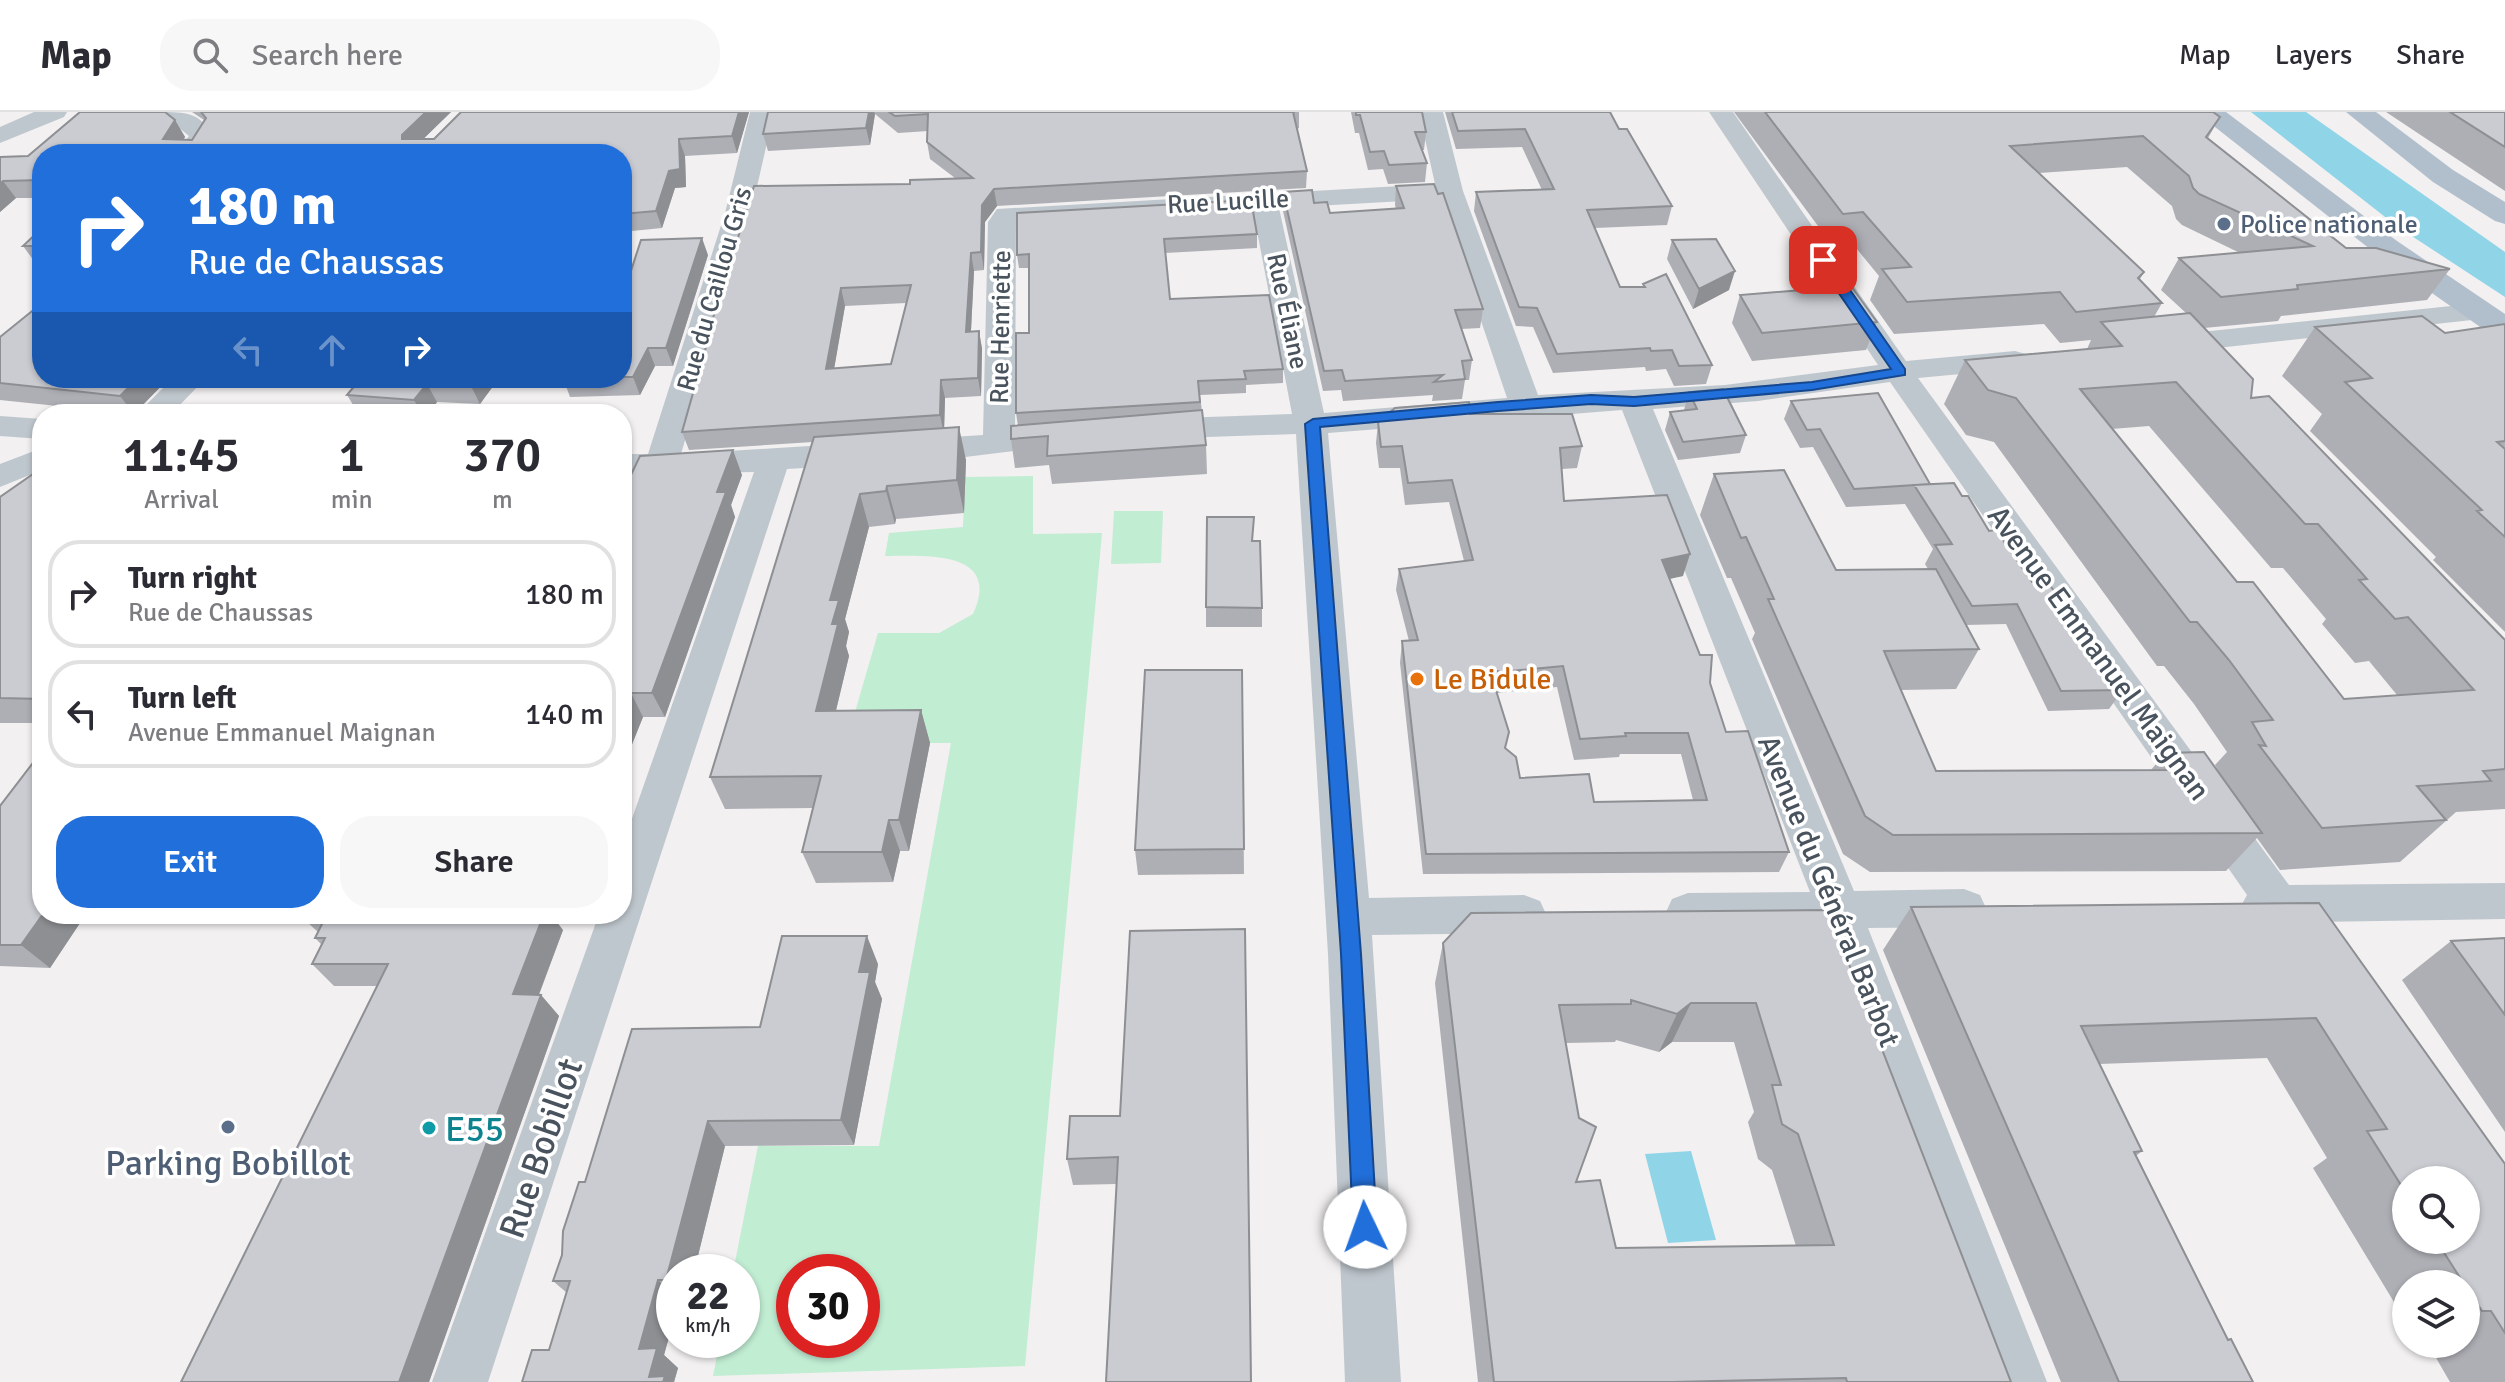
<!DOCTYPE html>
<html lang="en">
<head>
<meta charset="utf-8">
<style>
  :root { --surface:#fff; --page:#f7f7f7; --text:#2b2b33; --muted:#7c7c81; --line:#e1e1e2; --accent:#216fdb }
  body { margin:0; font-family:Signika,sans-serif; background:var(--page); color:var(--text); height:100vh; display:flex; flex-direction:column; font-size:30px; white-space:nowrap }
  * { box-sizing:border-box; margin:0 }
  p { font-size:26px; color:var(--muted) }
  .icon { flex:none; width:44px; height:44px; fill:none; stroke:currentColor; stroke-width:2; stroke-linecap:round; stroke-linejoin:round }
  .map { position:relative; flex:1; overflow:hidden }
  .sheet { position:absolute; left:32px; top:292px; width:600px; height:520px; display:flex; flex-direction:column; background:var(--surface); border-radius:32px; box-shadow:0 2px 6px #0004 }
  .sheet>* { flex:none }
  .top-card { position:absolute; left:32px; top:32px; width:600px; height:244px; border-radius:32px; box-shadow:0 2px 6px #0004; background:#216fdb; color:#fff; overflow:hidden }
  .buttons { position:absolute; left:2392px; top:1054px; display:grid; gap:16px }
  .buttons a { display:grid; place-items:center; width:88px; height:88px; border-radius:50%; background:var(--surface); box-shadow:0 2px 6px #0004; font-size:40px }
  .speed { position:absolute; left:656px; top:1142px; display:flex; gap:16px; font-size:40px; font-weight:700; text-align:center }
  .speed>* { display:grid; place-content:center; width:104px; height:104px; border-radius:50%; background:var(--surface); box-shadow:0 2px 6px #0004; line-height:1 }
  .speed small { font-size:20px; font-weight:400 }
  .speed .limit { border:12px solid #d22; background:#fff; color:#111 }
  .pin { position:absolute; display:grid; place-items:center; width:68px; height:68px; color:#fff; margin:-34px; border-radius:16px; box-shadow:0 4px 12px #0006 }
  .me { position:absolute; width:88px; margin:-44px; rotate:357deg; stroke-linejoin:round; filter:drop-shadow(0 0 6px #0008) }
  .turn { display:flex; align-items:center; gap:28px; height:168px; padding:0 24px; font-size:36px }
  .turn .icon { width:104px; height:104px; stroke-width:2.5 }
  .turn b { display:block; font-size:56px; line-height:68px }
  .lanes { display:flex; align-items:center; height:76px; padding:0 24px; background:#0003; justify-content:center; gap:40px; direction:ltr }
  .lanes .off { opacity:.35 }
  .eta { display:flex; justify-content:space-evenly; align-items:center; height:136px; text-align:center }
  .eta b { font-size:48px; font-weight:600; line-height:56px }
  .action { display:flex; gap:16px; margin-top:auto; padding:16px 24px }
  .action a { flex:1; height:92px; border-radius:32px; background:var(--accent); color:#fff; font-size:32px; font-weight:600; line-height:92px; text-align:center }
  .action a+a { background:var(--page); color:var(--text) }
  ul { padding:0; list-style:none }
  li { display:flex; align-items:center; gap:24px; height:108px; margin:0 16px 12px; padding:0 8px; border:4px solid var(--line); border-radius:32px }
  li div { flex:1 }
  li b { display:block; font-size:30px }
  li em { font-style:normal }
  header { display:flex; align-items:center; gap:48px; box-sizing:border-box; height:112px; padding:0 40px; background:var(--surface); border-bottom:2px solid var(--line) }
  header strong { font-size:38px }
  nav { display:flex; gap:44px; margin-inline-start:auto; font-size:28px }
  .search { width:560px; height:72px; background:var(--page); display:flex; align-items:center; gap:20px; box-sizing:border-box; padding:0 28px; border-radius:32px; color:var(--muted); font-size:30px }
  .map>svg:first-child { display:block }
  .green { fill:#c1edd3; fill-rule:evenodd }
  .water { fill:#90d4e8 }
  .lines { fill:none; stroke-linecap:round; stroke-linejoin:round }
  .minor { fill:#bfc7ce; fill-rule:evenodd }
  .major { fill:#b1bfcd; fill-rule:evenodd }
  .wall { fill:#aeafb5; fill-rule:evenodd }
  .shaded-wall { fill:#8d8f93 }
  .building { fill:#caccd2; stroke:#8d8f93; stroke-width:2; fill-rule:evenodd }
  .route { fill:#216fdb; stroke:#15488e; stroke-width:2 }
  .service-dot { fill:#5c6f8a; stroke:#fff; stroke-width:3 }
  .food-dot { fill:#e8710a; stroke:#fff; stroke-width:3 }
  .culture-dot { fill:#0f9aa8; stroke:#fff; stroke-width:3 }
  .labels { text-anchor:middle; stroke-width:7; stroke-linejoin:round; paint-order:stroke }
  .far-street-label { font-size:26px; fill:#49535d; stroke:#fff }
  .far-service-label { font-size:26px; fill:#4e5e75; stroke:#fff; text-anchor:start }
  .street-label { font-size:30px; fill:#49535d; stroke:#fff }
  .food-label { font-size:30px; fill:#c56008; stroke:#fff; text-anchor:start }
  .near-culture-label { font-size:36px; fill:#0d838f; stroke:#fff; text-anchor:start }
  .near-street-label { font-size:36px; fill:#49535d; stroke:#fff }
  .near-service-label { font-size:36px; fill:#4e5e75; stroke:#fff }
</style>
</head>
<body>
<header>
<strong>Map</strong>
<div class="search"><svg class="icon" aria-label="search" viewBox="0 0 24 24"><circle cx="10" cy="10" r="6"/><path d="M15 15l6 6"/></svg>Search here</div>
<nav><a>Map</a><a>Layers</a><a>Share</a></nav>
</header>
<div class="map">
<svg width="2505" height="1270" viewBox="0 0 2505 1270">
  <rect width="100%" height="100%" fill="#f2f0f0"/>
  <path class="green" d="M1033 364V422L1102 421 1025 1254 713 1264 720 1228H742V1160H733L758 1034H879L951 631H846L878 521H939L973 502C1003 437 923 444 885 444L889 421 963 415 965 365ZM794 1160H862V1228H794Z
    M1114 399H1163L1161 451 1111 452Z"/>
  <path class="water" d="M2251 0H2306L2505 140V185L2398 115Z
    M1691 1039 1716 1128 1668 1131 1645 1042Z"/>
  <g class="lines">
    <path class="minor" d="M34 0H67L64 5 0 31V15Z
      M160 0C185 0 200 0 213 24L202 42H176L189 24Z
      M750 0H774L751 101 681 342 983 323 988 110 997 97 1435 72 1419 0H1443L1463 79 1538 283 1725 273 1878 253 1709 0H1733L1906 249 2015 239 2026 242 2030 248 2026 254 2015 257 1918 266 2289 773 2505 771V807L2316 810 2332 837 2326 851C2284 866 2291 832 2267 812 2263 809 2254 807 2248 805L2242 792 2247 783 1890 270 1758 289 1653 297 1854 779 1964 777 1980 783 1986 796 1980 809 1964 815 1868 816 2047 1270H1991L1824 817 1688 819 1672 813 1666 800 1672 787 1688 781 1810 780 1622 298 1328 321 1369 786 1524 783 1540 789 1546 802 1540 815 1524 821 1372 823 1401 1270H1345L1328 842 1296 322 1151 327 1140 324 1135 317 1140 310 1151 307 1292 302 1253 98 1016 111 1015 319 1063 313 1074 316 1079 323 1074 330 1063 333 949 347 787 357 488 1270H432L599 802H622V735L754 360 622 362V342H648L725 101ZM1440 87 1507 286 1324 301 1279 96Z
      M2480 191 2490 194 2495 200 2490 206 2162 242 2151 239 2147 233 2151 227 2162 224Z
      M173 266H206L171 302H137Z
      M0 304 42 307V327L0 324Z
      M42 336V358L0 375V352Z"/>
    <path class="major" d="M2196 0H2226L2397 129 2505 202V227L2493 224 2375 141Z
      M2346 0H2376L2453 58 2505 90V112L2495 109 2433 70Z"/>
  </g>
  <path class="wall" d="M192 0H451L423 27H434L461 0H749L737 41 685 44 686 75 675 76 662 116 622 120V42H42V86H16L0 100V45L28 44 175 8 185 25 183 28H192L204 8Z
    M768 0H1299V16L1297 17 1307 59 1306 76 997 94 985 110 984 158 974 159 971 219H979L982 237 981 284 945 286 944 316 966 348 964 401 896 407 895 412 869 415 845 507 849 520 846 534 849 544 836 599 921 598 930 631 909 739H900L893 770 816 771 802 740 813 696 725 697 710 665 813 330 689 338 682 320 705 240 704 235 910 72 955 66 930 47 927 30 928 19 898 21 875 2 870 33 768 39 763 22ZM906 191 891 252 834 256 845 194Z
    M1351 0H1422L1426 20 1424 38H1422L1427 51 1425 70 1388 72 1383 57 1368 58 1359 21H1355Z
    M1445 0H1610L1619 17 1672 94 1667 113 1595 116 1620 175H1643V172L1712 253 1706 272 1674 274 1666 257 1646 259 1645 255 1553 261 1533 215 1516 214 1474 99 1476 80 1542 78 1522 35 1456 37Z
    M1734 0H2213L2220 5 2208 26 2346 136 2450 157 2427 188 2281 204 2278 209 2204 216 2251 286 2505 528V697L2456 700 2400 750 2280 758 2257 726 2226 759 1870 760 1843 742 1752 527 1755 521 1731 466H1727L1700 403 1714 362 1836 458 1928 457 1925 452 1933 437 1905 392 1846 395 1813 335 1800 336 1784 307 1791 289 1930 372 1962 384 2032 470 2123 578 2109 597 2048 599 2006 512 1966 513 1979 537 1956 577 1901 578 1936 659 2151 658 2165 641 2222 666 2215 653 2227 640 2194 592 2164 554H2157L1994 330 1966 323 1944 292 1965 248 2087 237 2091 228 2060 231 2044 212 1894 222 1870 188 1879 164 1852 131 1832 133ZM2127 55 2172 94 2176 107 2182 113 2240 141 2179 146 2161 178 2186 201 2154 205 2162 191 2140 167 2144 160 2039 61ZM2149 314 2271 456H2283L2326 507 2322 512 2355 551 2369 549 2397 583 2344 587 2237 470 2112 317Z
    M2386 0H2505V79Z
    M1396 74 1483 197 1480 216 1461 217 1472 248 1469 268H1465L1462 287 1432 289 1433 283 1343 289 1341 278 1323 279 1283 99V80L1330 101 1396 97 1395 93Z
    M1017 101 1257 122V136L1165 141 1170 187 1283 257V271L1246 273V281L1200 283 1206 333 1207 362 1052 372 1049 353 1015 356 1011 327 1018 314 1016 301 1029 221V156H1019L1017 143Z
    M42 116V153H37L23 134Z
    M1672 128 1729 178 1693 197 1667 147Z
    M708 143 673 254H655L640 283 570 285 563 266H622V168H628Z
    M1740 183 1877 210 1866 238 1752 249 1732 211Z
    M2505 212V520L2433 448 2436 445 2310 319 2322 302 2282 264 2315 215 2445 221Z
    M0 225 42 266H169L134 302 0 288Z
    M339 266H499L480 292 437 290 428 302H374L358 301 347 283 360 267Z
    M1689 280 1746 323 1740 341 1678 348 1665 318 1670 300 1684 298Z
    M1470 302 1582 334 1577 356 1562 357 1564 389 1683 464 1670 466 1710 571 1726 620 1789 740 1779 760 1423 762 1400 551 1402 529H1409L1396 478 1399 457 1464 449 1449 390 1405 393 1400 356H1379L1376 331 1378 310ZM1557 575 1574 648 1619 645 1620 642H1681L1693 688 1594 690 1520 666 1506 636 1497 581Z
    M42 362V611H0V385Z
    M742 363 731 393 735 405 665 605H643L622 657V369Z
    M1253 429 1262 496V515H1206V495Z
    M1242 558 1244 762 1138 763 1135 738Z
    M0 694 42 802H86L50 856 0 854Z
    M2319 791 2505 1052V1270H2450L2428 1232H2466V1172H2406V1210L2313 1056 2327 1046 2267 946 2099 952 2142 1039 2136 1044 2228 1228 2253 1270H2061L1883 838 1911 795ZM2406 1068 2466 1128H2406Z
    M1828 798 2011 1270H1478L1435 871 1443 831ZM1616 928 1659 940 1672 930H1734L1754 1000 1748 1010 1758 1047 1772 1058 1796 1134 1616 1136 1576 1070 1566 931 1615 930Z
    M307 810 563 818 539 883H541L559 904 429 1270H181L377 874H334L312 852 322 833 315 826 318 820Z
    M2505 826V1020L2402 868 2451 829Z
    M878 852 875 870 882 887 854 1033 725 1034 694 1160H674V1207L664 1243 678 1256 674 1270H522L549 1238 567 1181 553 1169 585 1070 760 915Z
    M1120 1004 1116 1072 1073 1073 1067 1047Z"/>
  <path class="shaded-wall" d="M426 0H451L410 40 402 27V23Z
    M739 0H749L737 41 732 24Z
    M869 0H874L875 2 870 33 866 16Z
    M175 8 185 25 175 42 163 27Z
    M679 27 685 44 686 75 675 76 662 116 656 99Z
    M3 69 16 86 0 100V72Z
    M994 77 997 94 985 110 984 158 981 140 982 93Z
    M702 126 708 143 673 254 666 236Z
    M971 141 974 159 970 237 966 220Z
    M1735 159 1729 178 1693 197 1699 177Z
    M841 176 845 194 831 275 826 257Z
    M979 219 982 237 981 284 978 266Z
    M648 236 655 254 640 283 633 265Z
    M138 266H169L134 302 120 284Z
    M476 266H499L480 292 471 274Z
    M941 268 945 286 944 322 940 303Z
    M427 272 437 290 428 302H422L414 288Z
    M959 315 966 348 964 401 957 368Z
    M733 338 742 363 731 393 735 405 665 605 652 581 717 380Z
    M887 374 896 407 895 412 886 379Z
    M860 382 869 415 845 507 849 520 846 534 849 544 828 631 816 599 832 512 830 488Z
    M1690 442 1683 464 1656 470 1662 448Z
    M631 581 643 605 622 657V601Z
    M921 598 930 631 909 739 899 708Z
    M889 708 900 739 893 770 882 740Z
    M43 802H86L50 856 21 833Z
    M544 802H551L563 818 531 903 513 882Z
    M867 824 878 852 875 870 882 887 854 1033 841 1008 859 860Z
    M541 883 559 904 429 1270H399Z
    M1691 891 1672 930 1659 940 1677 902Z
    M708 1009 725 1034 694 1160H674V1176L666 1168Z
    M658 1168 674 1184V1207L664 1243 678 1256 674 1270H655L649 1265 639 1237Z"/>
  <path class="building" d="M80 0H165L175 8 163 27 192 28 206 6 201 0H426L402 23V27H434L461 0H739L732 24 679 27 680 57 669 59 656 99 622 102V42H42V68L3 69 0 72V45L28 44Z
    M768 0H869L866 16 763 22Z
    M889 0H1295H1293L1307 59 994 77 982 93 981 140 971 141 966 220 979 219 978 266 941 268 940 303 682 320 706 235H704L754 74 910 72V68L973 66 927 30 928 2 895 4ZM911 173 891 252 826 257 841 176Z
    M1356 0H1422L1426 20H1415L1427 51 1389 53 1384 39 1370 40 1360 3H1356Z
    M1452 0H1610L1619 17H1627L1672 94 1587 98 1620 175H1645L1643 172 1666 162 1712 253 1679 254 1672 238 1651 239 1650 236 1557 242 1537 196 1519 195 1476 80 1554 77 1525 17 1458 19Z
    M1765 0H2213L2220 5 2206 25 2346 136H2376L2450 157 2297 173 2298 177 2221 185 2179 146 2313 134 2199 82 2193 76 2189 64 2143 24 2010 34 2144 160 2138 166 2162 191 2076 200 2060 180 1907 190 1882 157 1911 155 1863 100 1843 102Z
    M2450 0H2505V35Z
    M1434 72 1438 82 1443 81 1483 197 1455 198 1472 248 1462 249 1465 267 1434 270 1443 263 1345 269 1342 258 1324 259 1283 80 1312 78 1314 91 1327 90 1330 101 1404 96 1396 74Z
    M1251 88 1257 122 1164 127 1170 187 1269 183 1283 257 1244 259 1246 267 1198 269 1200 290 1016 301V221H1029V142L1017 143V101Z
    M42 116V134H23Z
    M702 126 666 236H648L633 265H622V168H628L641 128Z
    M1716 127 1735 159 1699 177 1672 128Z
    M1851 174 1877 210 1762 221 1740 183Z
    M42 191V266H138L120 284 0 271V225Z
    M2190 201 2253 267 2251 286 2269 284 2505 528V657L2483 659 2491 669 2417 674 2446 708 2322 716 2259 633 2266 634 2252 610 2273 608 2229 548 2197 510H2190L2016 286 1988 278 1965 248 2122 234 2101 210ZM2176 270 2305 412H2318L2367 467 2359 468 2395 507 2408 505 2474 578 2344 587 2253 470H2237L2080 277Z
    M2422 204 2445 221 2505 212V329L2497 330 2505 337V425L2477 399 2482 398 2345 270 2372 266 2315 215Z
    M361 266H476L471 274 427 272 414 288 347 283Z
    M1723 277 1746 323 1683 330 1670 300 1697 297 1689 280Z
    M1878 281 1930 372 1854 377 1820 317 1807 318 1791 289Z
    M1469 290 1470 302H1572L1582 334 1560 336 1564 389 1667 383 1690 442 1662 448 1700 543H1712L1710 571 1726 620 1748 619 1789 740 1426 742 1402 529 1418 528 1399 457 1473 448 1452 368 1408 371 1402 334 1381 335 1378 310 1395 296ZM1563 554 1580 627 1626 624 1625 621H1688L1707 688 1594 690 1589 662 1520 666 1516 645 1505 636 1509 620 1489 556 1500 560Z
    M1202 298 1206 333 1047 344 1048 324 1011 327V314Z
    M959 315 957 368 887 374 886 379 860 382 830 488H839L832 512H838L816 599 921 598 899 708H889L882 740H802L821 664 710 665 814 325Z
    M733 338 717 380H726L652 581H631L622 601V369H628L640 344Z
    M1784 358 1836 458 1936 457 1979 537 1884 539 1936 659 2175 658 2165 641 2204 640 2262 721 1893 723 1865 704 1768 487H1774L1746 425 1741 426 1714 362Z
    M33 362H42V587L0 586V385Z
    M1954 371 1962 384H1968L1989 419 1996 418 2032 470 2047 469 2123 578 2061 579 2017 492 1972 494 1935 433 1952 432 1914 373Z
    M1207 405H1254L1252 429H1260L1262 496 1206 495Z
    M1145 558H1242L1244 737 1135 738Z
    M42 639V802H43L21 833H0V694Z
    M2319 791 2505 1052V1221L2491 1199H2482L2466 1174V1172H2464L2436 1128H2466V1068H2406V1081L2367 1019 2387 1017 2316 906 2081 914 2142 1039 2134 1040 2228 1228 2231 1227 2253 1270H2119L1911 795Z
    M1828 798 2011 1270H1847L1846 1266 1672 1270H1494L1443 831 1471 801ZM1631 888 1677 902 1691 891H1756L1781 973H1772L1782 1012 1798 1022 1834 1133 1616 1136 1600 1068 1576 1070 1596 1015 1579 1006 1559 893 1631 892Z
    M311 802H544L513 882 541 883 399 1270H181L388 852H312L325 826H315L323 810H307Z
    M1245 817 1251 1270H1106L1118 1045 1067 1047 1070 1004H1120L1130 819Z
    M782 824H867L859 860H870L841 1008 708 1009 666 1168H658L639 1237 657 1236 649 1265 665 1264 663 1270H522L532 1238H549L570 1169H553L562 1143 563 1119 579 1070H585L632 917 760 915Z
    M2505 826V903L2451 829Z"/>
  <path class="route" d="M1823 144 1827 145 1905 257V263L1812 278 1634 294 1591 292 1498 299 1320 315 1361 842 1377 1115 1373 1123 1365 1127 1357 1123 1353 1115 1341 842 1305 312 1313 307 1498 290 1591 283 1634 285 1812 270 1891 257 1816 148Z"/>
  <g class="service-dot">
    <circle cx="2224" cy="112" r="8"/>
    <circle cx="228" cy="1015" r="8"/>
  </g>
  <circle class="food-dot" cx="1417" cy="567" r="8"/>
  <circle class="culture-dot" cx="429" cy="1016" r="8"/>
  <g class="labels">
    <g class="far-street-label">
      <text transform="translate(1228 89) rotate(-3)" y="9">Rue Lucille</text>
      <text transform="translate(714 177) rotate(-74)" y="9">Rue du Caillou Gris</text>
      <text transform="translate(1288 199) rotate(78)" y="9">Rue Éliane</text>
      <text transform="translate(1000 215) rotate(-89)" y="9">Rue Henriette</text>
    </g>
    <g class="far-service-label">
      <text x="2240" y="121">Police nationale</text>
    </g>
    <g class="street-label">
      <text transform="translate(2099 541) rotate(54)" y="10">Avenue Emmanuel Maignan</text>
      <text transform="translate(1829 779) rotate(68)" y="10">Avenue du Général Barbot</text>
    </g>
    <g class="food-label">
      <text x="1433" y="577">Le Bidule</text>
    </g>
    <g class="near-culture-label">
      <text x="445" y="1029">E55</text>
    </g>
    <g class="near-street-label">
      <text transform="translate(540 1036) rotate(-71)" y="13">Rue Bobillot</text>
    </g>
    <g class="near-service-label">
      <text x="228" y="1063">Parking Bobillot</text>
    </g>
  </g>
</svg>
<div class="buttons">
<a><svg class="icon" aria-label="search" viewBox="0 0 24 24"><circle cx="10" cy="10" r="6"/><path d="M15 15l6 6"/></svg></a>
<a><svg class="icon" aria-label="layers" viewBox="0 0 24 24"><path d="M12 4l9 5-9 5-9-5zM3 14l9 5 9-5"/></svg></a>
</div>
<div class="speed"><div>22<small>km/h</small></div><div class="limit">30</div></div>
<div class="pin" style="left:1823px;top:148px;background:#d93025"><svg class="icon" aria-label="arrive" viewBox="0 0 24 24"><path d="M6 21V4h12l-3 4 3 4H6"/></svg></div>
<svg class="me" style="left:1365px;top:1115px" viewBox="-20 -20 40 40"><circle r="19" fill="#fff"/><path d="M0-13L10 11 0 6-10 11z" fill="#216fdb"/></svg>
<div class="top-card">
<div class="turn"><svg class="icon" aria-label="right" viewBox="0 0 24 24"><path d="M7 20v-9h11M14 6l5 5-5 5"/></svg><div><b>180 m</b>Rue de Chaussas</div></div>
<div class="lanes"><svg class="icon off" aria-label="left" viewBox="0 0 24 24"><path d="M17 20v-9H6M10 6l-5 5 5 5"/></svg><svg class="icon off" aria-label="ahead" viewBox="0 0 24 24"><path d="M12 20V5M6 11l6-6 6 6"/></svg><svg class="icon" aria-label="right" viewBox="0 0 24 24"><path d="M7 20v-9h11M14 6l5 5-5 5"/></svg></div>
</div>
<section class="sheet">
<div class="eta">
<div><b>11:45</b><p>Arrival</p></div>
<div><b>1</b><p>min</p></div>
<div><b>370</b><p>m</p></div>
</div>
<ul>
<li><svg class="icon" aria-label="right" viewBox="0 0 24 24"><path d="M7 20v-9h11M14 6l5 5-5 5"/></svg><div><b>Turn right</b><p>Rue de Chaussas</p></div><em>180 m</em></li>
<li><svg class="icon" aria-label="left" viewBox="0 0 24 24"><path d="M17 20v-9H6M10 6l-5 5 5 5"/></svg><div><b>Turn left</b><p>Avenue Emmanuel Maignan</p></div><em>140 m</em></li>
</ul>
<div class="action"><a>Exit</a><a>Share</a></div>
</section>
</div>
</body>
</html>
